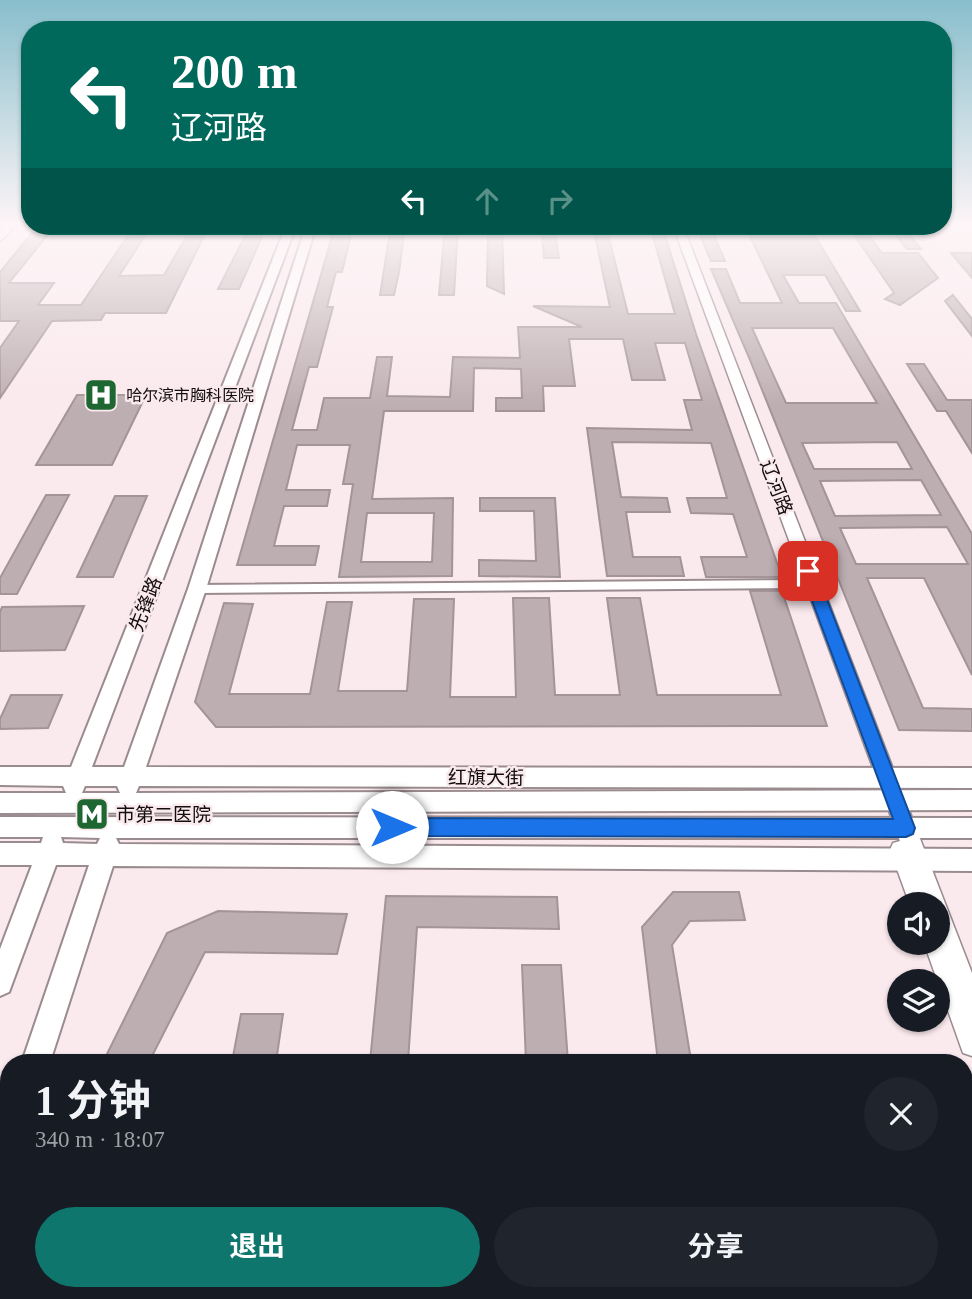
<!DOCTYPE html>
<html lang="zh">
<head>
<meta charset="utf-8">
<style>
  :root { --surface:#171b24; --page:#20242c; --text:#f1f3f6; --muted:#9ea1a6; --accent:#0f766e }
  body { margin:0; font-family:"Times New Roman","Noto Sans SC",serif; background:var(--page); color:var(--text); height:100vh; display:flex; flex-direction:column; font-size:26px; white-space:nowrap }
  * { box-sizing:border-box; margin:0 }
  p { font-size:23px; color:var(--muted) }
  .icon { flex:none; width:38px; height:38px; fill:none; stroke:currentColor; stroke-width:2; stroke-linecap:round; stroke-linejoin:round }
  .map { position:relative; flex:1; overflow:hidden }
  .details { position:absolute; left:0px; top:1054px; width:973px; height:247px; display:flex; flex-direction:column; background:var(--surface); border-radius:28px 28px 0 0; box-shadow:0 2px 5px #0004 }
  .details>* { flex:none }
  .guide { position:absolute; left:21px; top:21px; width:931px; height:214px; border-radius:28px; box-shadow:0 2px 5px #0004; background:#00695c; color:#fff; overflow:hidden }
  .controls { position:absolute; left:887px; top:892px; display:grid; gap:14px }
  .controls a { display:grid; place-items:center; width:63px; height:63px; border-radius:50%; background:var(--surface); box-shadow:0 2px 5px #0004; font-size:35px }
  .pin { position:absolute; display:grid; place-items:center; width:60px; height:60px; color:#fff; margin:-30px; border-radius:14px; box-shadow:0 4px 10px #0006 }
  .me { position:absolute; width:77px; margin:-38px; rotate:90deg; stroke-linejoin:round; filter:drop-shadow(0 0 5px #0008) }
  .turn { display:flex; align-items:center; gap:24px; height:147px; padding:0 35px; font-size:32px }
  .turn .icon { width:91px; height:91px; stroke-width:2.5 }
  .turn b { display:block; font-size:49px; line-height:60px }
  .lanes { display:flex; align-items:center; height:66px; padding:0 35px; background:#0003; justify-content:center; gap:35px; direction:ltr }
  .lanes .off { opacity:.35 }
  .round { display:grid; place-items:center; flex:none; width:74px; height:74px; border-radius:37px; background:var(--page) }
  .overview { display:flex; align-items:center; justify-content:space-between; height:119px; padding:0 35px }
  h1 { font-size:42px; font-weight:700; line-height:52px }
  .primary-button { display:flex; gap:14px; margin-top:auto; padding:14px 35px }
  .primary-button a { flex:1; height:80px; border-radius:42px; background:var(--accent); color:#fff; font-size:28px; font-weight:700; line-height:80px; text-align:center }
  .primary-button a+a { background:var(--page); color:var(--text) }
  .map>svg:first-child { display:block }
  .building { fill:#bdaeb1; stroke:#a39498; stroke-width:2; fill-rule:evenodd }
  .lines { fill:none; stroke-linecap:round; stroke-linejoin:round }
  .street-casing { stroke:#9a8b8e; stroke-width:4 }
  .secondary-casing { stroke:#9a8b8e; stroke-width:3 }
  .primary-casing { stroke:#9a8b8e; stroke-width:4 }
  .street { fill:#fff; fill-rule:evenodd }
  .secondary { fill:#fff; fill-rule:evenodd }
  .primary { fill:#fff; fill-rule:evenodd }
  .route { fill:#1a73e8; stroke:#114b97; stroke-width:2 }
  .labels { text-anchor:middle; stroke-width:5; stroke-linejoin:round; paint-order:stroke }
  .far-poi-label { font-size:16px; fill:#120d0e; stroke:#fae9ed; text-anchor:start }
  .street-label { font-size:19px; fill:#120d0e; stroke:#fae9ed }
  .poi-label { font-size:19px; fill:#120d0e; stroke:#fae9ed; text-anchor:start }
</style>
</head>
<body>
<div class="map">
<svg width="972" height="1299" viewBox="0 0 972 1299">
  <rect width="100%" height="100%" fill="#fae9ed"/>
  <path class="building" d="M335 226H353L342 272H336L327 307H333L317 367H309L292 430H317L324 398H370L377 357H392L387 396 450 397 453 357 520 358 518 327H582L533 306 610 307 593 226H606L628 314H675L650 226H662L696 334 782 577H706L701 557H747L733 514 691 513 687 498H727L711 443 612 442 621 497 667 498 670 512H626L633 557H680L684 576H607L587 428 692 430 684 400H702L685 343H655L665 380H632L623 339H569L575 386H543L544 411H496V398H522L521 369 474 368 473 411H384L372 499 453 498 452 576 339 577 353 484H343L350 445H297L286 490H330L327 506H284L274 546H319L315 565H237ZM367 513H434L432 562H361Z
    M391 226H405L399 272 394 295H380Z
    M445 226H458L454 295H439Z
    M488 226H502L504 294 487 286Z
    M541 226H554L559 258H544Z
    M696 226H710L725 261H711Z
    M745 226H809L860 311H846L825 275H783L799 303H836L972 534V675L924 578H867L923 708 972 709V731L899 730 750 360 711 269H726L740 303H782ZM752 328H833L877 403H786ZM897 442 912 469H814L802 443ZM921 480 941 515 835 516 820 481ZM947 527 968 564H856L840 528Z
    M848 226H862L882 253H918L938 278 900 305 885 299 894 293Z
    M888 226H902L921 249H907Z
    M189 232H206L166 313H105L101 320 52 321 0 398V348L19 321H0V272L32 233H49L9 283H54L38 305H81L129 234H146L119 276 164 275Z
    M247 232H264L239 289H218Z
    M951 253H972V278Z
    M953 295 972 319V336L945 301Z
    M907 364H924L947 400H972V453L946 411H937Z
    M77 395H146L112 465H36Z
    M46 495H69L17 594H0V578Z
    M115 496H147L113 577H77Z
    M480 498H555L560 577 479 576V560L536 561 534 511H480Z
    M750 591H782L827 726 216 727 195 702 224 603 253 604 229 694H310L327 602H352L338 691H407L414 599H454L450 697H516L513 598H549L555 695H620L607 598H640L657 695H781Z
    M84 606 65 650 0 651V612L2 607Z
    M11 695H62L48 728 0 729V719Z
    M673 892H739L745 920 690 921 672 945 690 1054 697 1062H658L642 927Z
    M386 896 557 897 559 929 417 927 408 1062H370Z
    M218 911 347 914 337 954 205 952 149 1062H103L167 933Z
    M522 965H561L568 1062H526Z
    M241 1014H283L276 1062H232Z"/>
  <g class="lines">
    <defs>
      <path id="street" d="M802 580 808 584 802 588 197 593 191 589 197 585Z"/>
      <path id="secondary" d="M7 225H17L0 241V232Z
        M673 226H683L972 973V1056L963 1053 924 943H938V905H910L890 850 893 843 900 841Z"/>
      <path id="primary" d="M286 226H296L92 767H124L188 589 306 226H316L206 589 146 767 972 768V788L139 786 136 793 972 790V810L0 813V793H66L63 786 0 785V767H71ZM85 786H117L120 793H82Z
        M0 817 972 818V838H116L119 844 972 849V871L113 866 50 1062H22L89 865H56L9 992 0 996V949L32 865H0V843H41L43 837H0ZM61 837 100 838 97 844 63 843Z
        M9 1128V1181L0 1185V1132Z"/>
    </defs>
    <use href="#street" class="street-casing"/>
    <use href="#secondary" class="secondary-casing"/>
    <use href="#primary" class="primary-casing"/>
    <use href="#street" class="street"/>
    <use href="#secondary" class="secondary"/>
    <use href="#primary" class="primary"/>
  </g>
  <linearGradient id="sky" x2="0" y2="1"><stop stop-color="#88becc"/><stop offset="0.55" stop-color="#fdf5f7"/><stop offset="1" stop-color="#fdf5f7" stop-opacity="0"/></linearGradient>
  <rect width="972" height="407" fill="url(#sky)"/>
  <path class="route" d="M808 566 816 571 915 828 913 834 906 837 392 836 386 833 383 827 386 821 392 818 893 819 801 571Z"/>
  <defs>
    <symbol id="hospital-square" viewBox="-11 -11 22 22"><rect x="-9" y="-9" width="18" height="18" rx="4" fill="#1e6632" stroke="#fae9ed"/><path d="M-5-5h3v3.5h4V-5h3V5h-3V1.5h-4V5h-3Z" fill="#fff"/></symbol>
    <symbol id="metro-square" viewBox="-11 -11 22 22"><rect x="-9" y="-9" width="18" height="18" rx="4" fill="#1e6632" stroke="#fae9ed"/><path d="M-5.5 5V-5H-3L0 0L3-5H5.5V5H3V-.5L0 4L-3-.5V5Z" fill="#fff"/></symbol>
  </defs>
  <g fill-rule="evenodd">
    <use href="#hospital-square" x="82" y="376" width="38" height="38"/>
    <use href="#metro-square" x="73" y="795" width="38" height="38"/>
  </g>
  <g class="labels">
    <g class="far-poi-label">
      <text x="126" y="401">哈尔滨市胸科医院</text>
    </g>
    <g class="street-label">
      <text transform="translate(777 487) rotate(69)" y="7">辽河路</text>
      <text transform="translate(145 604) rotate(-69)" y="7">先锋路</text>
      <text x="486" y="784">红旗大街</text>
    </g>
    <g class="poi-label">
      <text x="116" y="821">市第二医院</text>
    </g>
  </g>
</svg>
<div class="controls">
<a><svg class="icon" aria-label="sound" viewBox="0 0 24 24"><path d="M4 9h4l5-4v14l-5-4H4zM17 9q2 3 0 6"/></svg></a>
<a><svg class="icon" aria-label="layers" viewBox="0 0 24 24"><path d="M12 4l9 5-9 5-9-5zM3 14l9 5 9-5"/></svg></a>
</div>
<div class="pin" style="left:808px;top:571px;background:#d93025"><svg class="icon" aria-label="arrive" viewBox="0 0 24 24"><path d="M6 21V4h12l-3 4 3 4H6"/></svg></div>
<svg class="me" style="left:392px;top:827px" viewBox="-20 -20 40 40"><circle r="19" fill="#fff"/><path d="M0-13L10 11 0 6-10 11z" fill="#1a73e8"/></svg>
<div class="guide">
<div class="turn"><svg class="icon" aria-label="left" viewBox="0 0 24 24"><path d="M17 20v-9H6M10 6l-5 5 5 5"/></svg><div><b>200 m</b>辽河路</div></div>
<div class="lanes"><svg class="icon" aria-label="left" viewBox="0 0 24 24"><path d="M17 20v-9H6M10 6l-5 5 5 5"/></svg><svg class="icon off" aria-label="ahead" viewBox="0 0 24 24"><path d="M12 20V5M6 11l6-6 6 6"/></svg><svg class="icon off" aria-label="right" viewBox="0 0 24 24"><path d="M7 20v-9h11M14 6l5 5-5 5"/></svg></div>
</div>
<section class="details">
<div class="overview"><div><h1>1 分钟</h1><p>340 m · 18:07</p></div><a class="round"><svg class="icon" aria-label="close" viewBox="0 0 24 24"><path d="M6 6l12 12M18 6L6 18"/></svg></a></div>
<div class="primary-button"><a>退出</a><a>分享</a></div>
</section>
</div>
</body>
</html>
